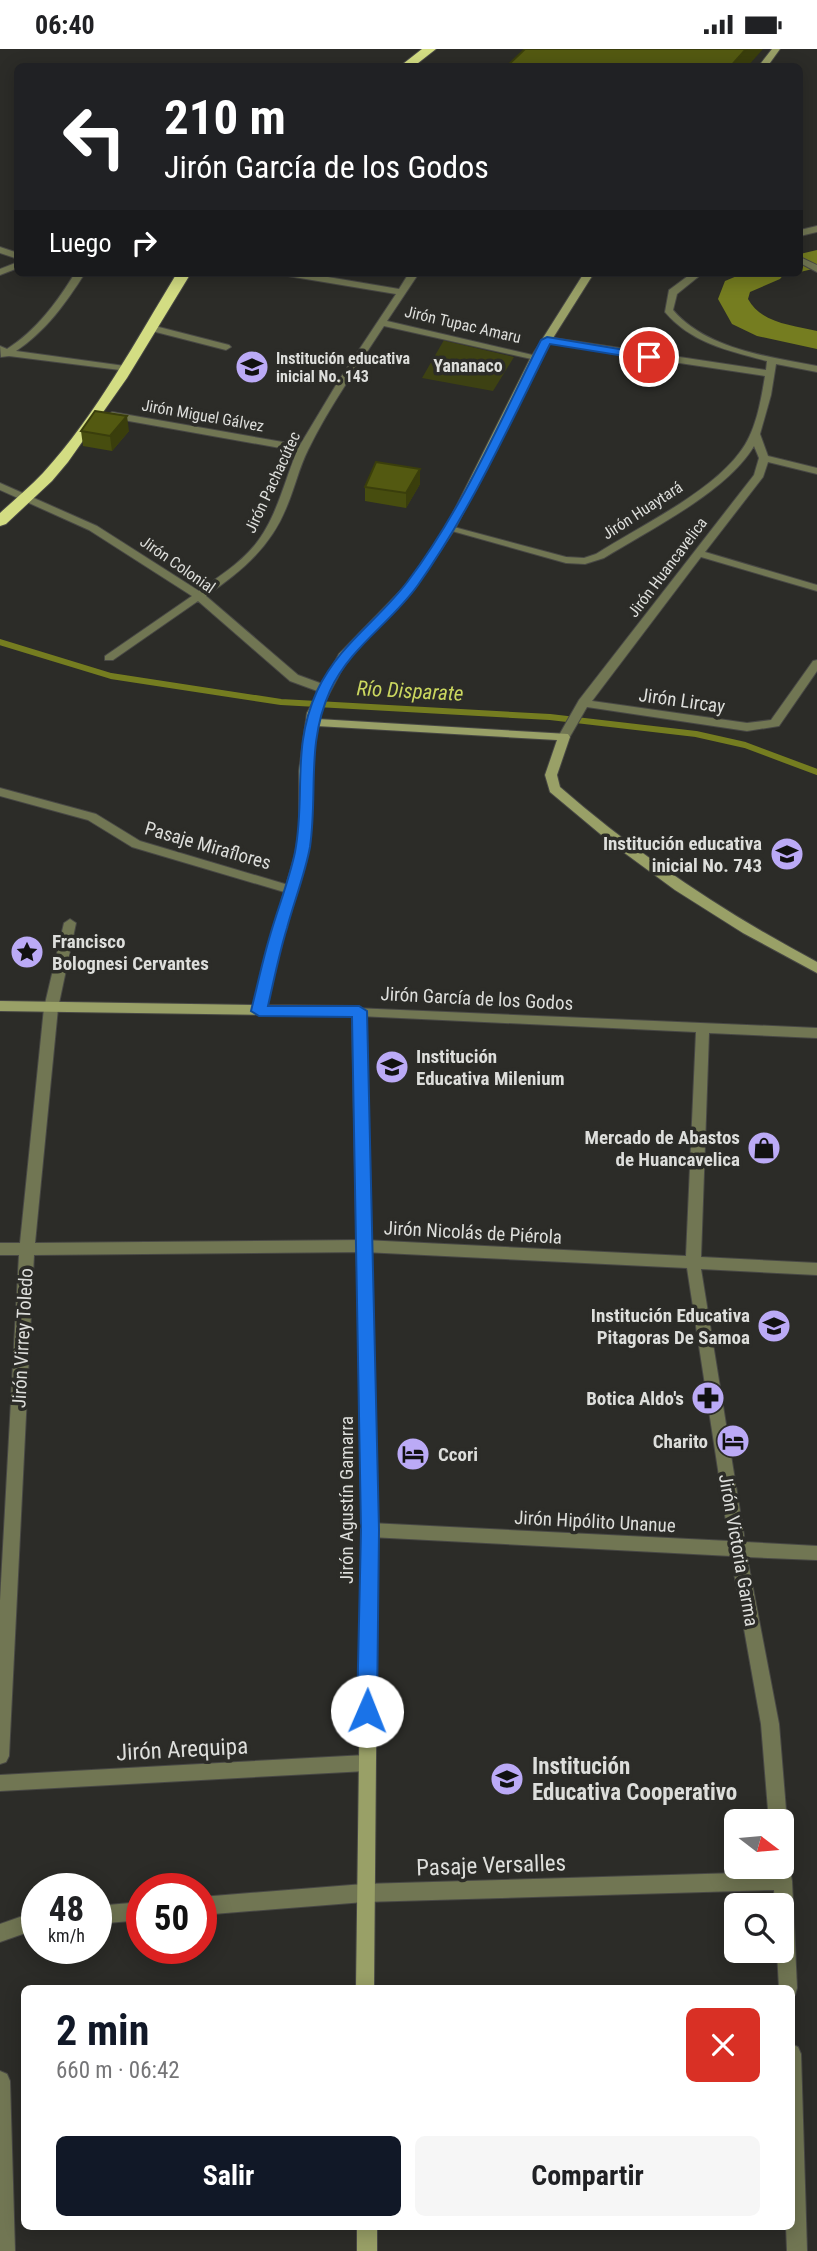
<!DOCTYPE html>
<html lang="es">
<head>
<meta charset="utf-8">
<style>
  :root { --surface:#fff; --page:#f6f6f6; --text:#202124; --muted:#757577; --accent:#111827 }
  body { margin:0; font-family:"Roboto Condensed",sans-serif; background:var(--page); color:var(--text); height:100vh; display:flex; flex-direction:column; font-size:26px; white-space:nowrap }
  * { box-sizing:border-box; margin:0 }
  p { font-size:23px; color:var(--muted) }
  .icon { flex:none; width:38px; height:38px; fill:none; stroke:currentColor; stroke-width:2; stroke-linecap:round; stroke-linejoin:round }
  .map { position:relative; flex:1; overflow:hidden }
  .side { position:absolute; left:21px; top:1936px; width:774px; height:245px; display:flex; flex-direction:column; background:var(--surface); border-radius:10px; box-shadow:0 4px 18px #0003 }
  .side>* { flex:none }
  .guide { position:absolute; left:14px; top:14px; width:789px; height:214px; border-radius:10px; box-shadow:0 4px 18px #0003; background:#202124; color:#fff; overflow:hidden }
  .needle { width:46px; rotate:106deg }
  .tools { position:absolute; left:724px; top:1760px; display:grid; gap:14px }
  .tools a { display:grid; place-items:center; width:70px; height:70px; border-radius:10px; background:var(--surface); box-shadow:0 4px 18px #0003; font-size:35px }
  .speed { position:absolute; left:21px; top:1824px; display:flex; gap:14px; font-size:35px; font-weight:700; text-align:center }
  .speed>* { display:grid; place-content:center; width:91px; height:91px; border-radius:50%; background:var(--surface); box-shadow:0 4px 18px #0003; line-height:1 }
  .speed small { font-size:18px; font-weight:400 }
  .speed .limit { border:10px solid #d22; background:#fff; color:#111 }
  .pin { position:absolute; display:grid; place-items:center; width:60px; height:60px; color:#fff; margin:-30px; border:4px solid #fff; border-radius:50%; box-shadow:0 2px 7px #0007 }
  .me { position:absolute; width:77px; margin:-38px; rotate:1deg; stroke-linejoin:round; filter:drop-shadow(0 0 5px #0008) }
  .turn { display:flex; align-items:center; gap:24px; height:147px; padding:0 35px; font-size:32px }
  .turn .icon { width:91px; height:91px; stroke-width:2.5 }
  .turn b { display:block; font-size:49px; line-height:60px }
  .then { display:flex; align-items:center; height:66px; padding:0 35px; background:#0003; gap:14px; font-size:26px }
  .round { display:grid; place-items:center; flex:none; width:74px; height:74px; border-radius:10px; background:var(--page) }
  .overview { display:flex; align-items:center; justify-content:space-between; height:119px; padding:0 35px }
  h1 { font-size:42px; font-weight:700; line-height:52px; color:var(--accent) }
  .action { display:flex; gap:14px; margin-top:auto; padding:14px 35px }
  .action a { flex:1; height:80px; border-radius:10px; background:var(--accent); color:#fff; font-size:28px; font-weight:700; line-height:80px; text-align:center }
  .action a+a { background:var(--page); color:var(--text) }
  .status { display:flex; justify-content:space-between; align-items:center; height:49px; padding:0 35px; background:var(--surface); direction:ltr }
  .status svg { height:19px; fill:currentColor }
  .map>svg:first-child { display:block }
  .green { fill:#3d4113 }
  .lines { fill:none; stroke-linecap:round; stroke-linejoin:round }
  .stream { stroke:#757d20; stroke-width:6 }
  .river { fill:#757d20; fill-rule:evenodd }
  .street-casing { stroke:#484845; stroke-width:2 }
  .secondary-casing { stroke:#484845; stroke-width:2 }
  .highway-casing { stroke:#484845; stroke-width:2 }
  .street { fill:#717653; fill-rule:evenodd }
  .secondary { fill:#99a067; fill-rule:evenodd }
  .highway { fill:#d3dd83; fill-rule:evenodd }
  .wall { fill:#474d0f }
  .shaded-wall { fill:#3a3e0c }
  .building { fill:#535911; stroke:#3a3e0c; stroke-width:2 }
  .route { fill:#1a73e8; stroke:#114b97; stroke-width:2 }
  .labels { text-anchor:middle; stroke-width:7; stroke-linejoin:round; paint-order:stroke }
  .far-street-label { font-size:16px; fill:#dddedb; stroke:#2c2c28 }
  .far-poi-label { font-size:16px; font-weight:bold; fill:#dddedb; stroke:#2c2c28; text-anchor:start }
  .far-neighbourhood-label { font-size:18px; font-weight:bold; fill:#dddedb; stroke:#2c2c28 }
  .street-label { font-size:19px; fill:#dddedb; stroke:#2c2c28 }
  .poi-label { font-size:19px; font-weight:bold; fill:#dddedb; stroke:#2c2c28; text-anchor:end }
  .water-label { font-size:21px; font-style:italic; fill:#cbd75f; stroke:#2c2c28 }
  .near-street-label { font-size:23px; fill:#dddedb; stroke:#2c2c28 }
  .near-poi-label { font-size:23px; font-weight:bold; fill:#dddedb; stroke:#2c2c28; text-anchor:start }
</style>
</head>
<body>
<div class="status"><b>06:40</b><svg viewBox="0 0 49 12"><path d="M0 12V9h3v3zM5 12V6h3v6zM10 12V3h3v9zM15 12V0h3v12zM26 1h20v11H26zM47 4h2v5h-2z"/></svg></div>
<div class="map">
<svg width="817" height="2202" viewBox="0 0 817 2202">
  <rect width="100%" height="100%" fill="#2c2c28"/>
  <path class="green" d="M444 291 446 292 514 308 493 342 422 329Z"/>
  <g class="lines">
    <path class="stream" d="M0 593 111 627 281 653 550 668 696 685 745 696 817 723"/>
    <path class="river" d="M817 201V219L800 223V205Z
      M744 224H785L780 230 750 243 748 250C761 274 792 276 817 282V300L757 287 732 275 718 250 725 232Z"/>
    <defs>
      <path id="street" d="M817 177V183L800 187V181Z
        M0 198 18 204V210L0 204Z
        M800 208 817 216V223L800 214Z
        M18 213V219L0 226V220Z
        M75 224H85C66 254 46 282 16 302L125 317 130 320 128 322 9 307 1 308 0 297 7 300C37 281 57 253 75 224Z
        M283 224H304L399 240 409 224H419L387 272 541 308 536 311 384 277C358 317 329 358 308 401 299 419 295 438 287 457 271 498 241 523 206 547L298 626 328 637V643H320L290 632 198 552 113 611H105V607L192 547 89 481 0 441V434L97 477 199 542C218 528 239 515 254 497 276 471 284 433 297 402L112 369 107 366 112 363 300 396 339 331 396 245 288 227Z
        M692 224H703L677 245 673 261C706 300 769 308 817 317V323L776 315 771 346 760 385 768 407 817 419V425L768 413 763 428 705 503 817 536V542L701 508 592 652 747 674 771 671 813 612 817 611V622L779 677 747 682 587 658 568 691H560L558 688 579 651 754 426 759 409 754 397C727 443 649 481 604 509L585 515 566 514 445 480 450 477 566 508 584 509 596 505C640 477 710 444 740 403 756 383 761 351 765 327L547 294 542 291 547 288 766 321 767 312C729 302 691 294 665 263L669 241Z
        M151 276 229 296 231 298 226 301 148 281 146 279Z
        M0 739 96 765 140 792 295 838 297 841 291 845 132 798 88 771 0 747Z
        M70 870 76 874 58 959 35 1194 364 1191 686 1207 696 983 359 967 354 965 352 962 354 959 817 979V989L709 984 701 1208 817 1214V1226L701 1220 745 1493 817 1497V1511L747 1508 779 1675 787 1773 784 1779 782 1780V1773H769L761 1675 731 1507 370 1488 364 1486 362 1481 364 1476 370 1474 729 1492 687 1219 364 1203 34 1206 9 1707 6 1713 0 1715V1552L19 1206H0V1194H20L44 959 64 874Z
        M366 1706 372 1708 375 1714 372 1720 366 1722 0 1742V1726Z
        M782 1809 788 1812 792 1832 797 1939 795 1946 791 1947V1939H779L777 1902H782V1857H775L774 1841 364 1853 201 1866V1848L364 1835 773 1823V1818H782Z
        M142 1853V1871L96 1875V1857Z
        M37 1862V1880L0 1893V1875Z
        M791 1995 798 1998 801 2005 807 2202H787L786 2177H791Z
        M0 2022 7 2025 10 2032 15 2202H0Z"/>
      <path id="secondary" d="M772 0H780L767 18H758Z
        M584 224H594L541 308 455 480 415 539 348 609 319 664 318 670 568 685 570 688 557 726 560 738C639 807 725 864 817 913V924L743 884 675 841 611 794 550 743 545 726 557 691 317 677 311 722V781L307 806 282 891 267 956 359 957 366 962 378 1481 374 1939H356L362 1481 352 967 0 962V952L254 956 270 891 295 806 299 781V722L307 664 339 605 407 535 445 480 531 308Z
        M357 2177H377V2202H357Z"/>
      <path id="highway" d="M422 0H436L413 18H399Z
        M177 224H191L127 329 68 413 52 432 6 475 0 477V464C14 451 30 438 43 424 97 365 136 291 177 224Z"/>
    </defs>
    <use href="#street" class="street-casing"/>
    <use href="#secondary" class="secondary-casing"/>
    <use href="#highway" class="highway-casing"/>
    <use href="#street" class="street"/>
    <use href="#secondary" class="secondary"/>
    <use href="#highway" class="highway"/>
  </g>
  <path class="wall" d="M81 382H129L112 402 83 397Z
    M420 420V435L406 459 365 452V438Z"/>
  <path class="shaded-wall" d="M746 0H763L747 18H730Z
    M127 367 129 382 112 402 110 387Z
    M420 420V435L406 459V444Z"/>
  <path class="building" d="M525 0H746L730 18H506Z
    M95 362 127 367 110 387 81 382Z
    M376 413 420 420 406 444 365 438Z"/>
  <path class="route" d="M547 288 649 305 655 308 649 311 550 295C509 377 471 461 418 536 391 574 350 598 330 642 306 695 318 743 310 798 305 825 294 853 287 879 279 905 274 931 268 957H359L367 962 379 1481 377 1662 374 1669 367 1671 360 1669 357 1662 361 1481 352 968 259 967 251 962C257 938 262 914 269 890 277 861 289 832 295 803 306 746 291 699 317 642 339 595 378 572 408 532 463 459 500 372 541 291Z"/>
  <defs>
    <symbol id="school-disc" viewBox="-11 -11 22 22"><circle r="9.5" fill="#bbaaf6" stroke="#2c2c28"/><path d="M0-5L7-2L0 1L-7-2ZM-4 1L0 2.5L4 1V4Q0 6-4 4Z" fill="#111"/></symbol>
    <symbol id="sight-disc" viewBox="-11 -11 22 22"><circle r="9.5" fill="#bbaaf6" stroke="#2c2c28"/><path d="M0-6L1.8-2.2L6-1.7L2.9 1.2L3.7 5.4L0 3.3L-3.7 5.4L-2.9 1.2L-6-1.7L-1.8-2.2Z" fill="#111"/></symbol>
    <symbol id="shop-disc" viewBox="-11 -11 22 22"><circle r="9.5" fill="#bbaaf6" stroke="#2c2c28"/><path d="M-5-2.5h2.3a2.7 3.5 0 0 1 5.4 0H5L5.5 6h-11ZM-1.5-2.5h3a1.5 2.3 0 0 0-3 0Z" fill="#111"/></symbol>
    <symbol id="pharmacy-disc" viewBox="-11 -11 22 22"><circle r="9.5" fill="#bbaaf6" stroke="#2c2c28"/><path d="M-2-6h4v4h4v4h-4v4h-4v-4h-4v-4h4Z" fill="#111"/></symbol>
    <symbol id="hotel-disc" viewBox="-11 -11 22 22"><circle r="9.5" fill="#bbaaf6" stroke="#2c2c28"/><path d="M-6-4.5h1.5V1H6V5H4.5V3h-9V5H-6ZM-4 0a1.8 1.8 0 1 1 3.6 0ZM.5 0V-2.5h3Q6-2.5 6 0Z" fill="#111"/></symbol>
  </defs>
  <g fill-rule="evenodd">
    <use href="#school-disc" x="233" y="299" width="38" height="38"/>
    <use href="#school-disc" x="768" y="786" width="38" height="38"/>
    <use href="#sight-disc" x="8" y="884" width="38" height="38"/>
    <use href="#school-disc" x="373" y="999" width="38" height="38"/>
    <use href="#shop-disc" x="745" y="1080" width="38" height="38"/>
    <use href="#school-disc" x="755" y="1258" width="38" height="38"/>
    <use href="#pharmacy-disc" x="689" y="1330" width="38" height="38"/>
    <use href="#hotel-disc" x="714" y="1373" width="38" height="38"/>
    <use href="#hotel-disc" x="394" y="1386" width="38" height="38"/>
    <use href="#school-disc" x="488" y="1711" width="38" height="38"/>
  </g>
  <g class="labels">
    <g class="far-street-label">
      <text transform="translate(463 275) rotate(13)" y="6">Jirón Tupac Amaru</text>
      <text transform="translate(203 366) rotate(10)" y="6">Jirón Miguel Gálvez</text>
      <text transform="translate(272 433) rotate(-65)" y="6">Jirón Pachacútec</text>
      <text transform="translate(642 461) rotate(-33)" y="6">Jirón Huaytará</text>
      <text transform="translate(178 515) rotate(35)" y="6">Jirón Colonial</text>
      <text transform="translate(667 518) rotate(-53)" y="6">Jirón Huancavelica</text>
    </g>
    <g class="far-poi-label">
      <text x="276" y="315">Institución educativa<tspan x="276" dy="18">inicial No. 143</tspan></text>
    </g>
    <g class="far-neighbourhood-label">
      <text x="468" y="323">Yananaco</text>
    </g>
    <g class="street-label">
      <text transform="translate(682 651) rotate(8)" y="7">Jirón Lircay</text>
      <text transform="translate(208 796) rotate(16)" y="7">Pasaje Miraflores</text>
      <text transform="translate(477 949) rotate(3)" y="7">Jirón García de los Godos</text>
      <text transform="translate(473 1183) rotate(3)" y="7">Jirón Nicolás de Piérola</text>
      <text transform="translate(22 1289) rotate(-87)" y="7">Jirón Virrey Toledo</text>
      <text transform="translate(346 1451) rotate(-90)" y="7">Jirón Agustín Gamarra</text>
      <text transform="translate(595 1472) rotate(3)" y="7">Jirón Hipólito Unanue</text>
      <text transform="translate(739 1501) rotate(80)" y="7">Jirón Victoria Garma</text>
    </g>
    <g class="poi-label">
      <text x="762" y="801">Institución educativa<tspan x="762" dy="22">inicial No. 743</tspan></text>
      <text x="52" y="899" text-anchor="start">Francisco<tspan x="52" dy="22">Bolognesi Cervantes</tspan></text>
      <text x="416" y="1014" text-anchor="start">Institución<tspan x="416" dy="22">Educativa Milenium</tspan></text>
      <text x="740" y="1095">Mercado de Abastos<tspan x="740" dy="22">de Huancavelica</tspan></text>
      <text x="750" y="1273">Institución Educativa<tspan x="750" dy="22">Pitagoras De Samoa</tspan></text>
      <text x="684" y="1356">Botica Aldo's</text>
      <text x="708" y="1399">Charito</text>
      <text x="438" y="1412" text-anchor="start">Ccori</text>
    </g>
    <g class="water-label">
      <text transform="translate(410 642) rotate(3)" y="7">Río Disparate</text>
    </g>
    <g class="near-street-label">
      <text transform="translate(182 1700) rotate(-3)" y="8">Jirón Arequipa</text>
      <text transform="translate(491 1816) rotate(-2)" y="8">Pasaje Versalles</text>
    </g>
    <g class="near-poi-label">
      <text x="532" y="1725">Institución<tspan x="532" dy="26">Educativa Cooperativo</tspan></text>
    </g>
  </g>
</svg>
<div class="tools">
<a><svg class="needle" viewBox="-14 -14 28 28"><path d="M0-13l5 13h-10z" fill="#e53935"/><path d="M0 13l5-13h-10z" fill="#757577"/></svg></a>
<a><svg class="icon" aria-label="search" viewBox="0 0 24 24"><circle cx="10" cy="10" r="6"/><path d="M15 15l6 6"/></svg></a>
</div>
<div class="speed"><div>48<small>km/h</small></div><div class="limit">50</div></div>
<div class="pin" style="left:649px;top:308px;background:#d93025"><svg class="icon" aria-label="arrive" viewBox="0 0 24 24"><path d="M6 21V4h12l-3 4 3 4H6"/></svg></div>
<svg class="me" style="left:367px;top:1662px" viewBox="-20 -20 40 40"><circle r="19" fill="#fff"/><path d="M0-13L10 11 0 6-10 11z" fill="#1a73e8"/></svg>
<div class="guide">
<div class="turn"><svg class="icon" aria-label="left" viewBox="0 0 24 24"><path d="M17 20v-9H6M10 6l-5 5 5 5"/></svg><div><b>210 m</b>Jirón García de los Godos</div></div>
<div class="then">Luego<svg class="icon" aria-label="right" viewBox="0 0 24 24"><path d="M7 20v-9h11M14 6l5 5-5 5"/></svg></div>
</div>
<section class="side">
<div class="overview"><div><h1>2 min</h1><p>660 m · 06:42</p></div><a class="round" style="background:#d93025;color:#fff"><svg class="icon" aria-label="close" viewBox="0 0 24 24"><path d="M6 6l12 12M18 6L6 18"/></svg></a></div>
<div class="action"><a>Salir</a><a>Compartir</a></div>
</section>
</div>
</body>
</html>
